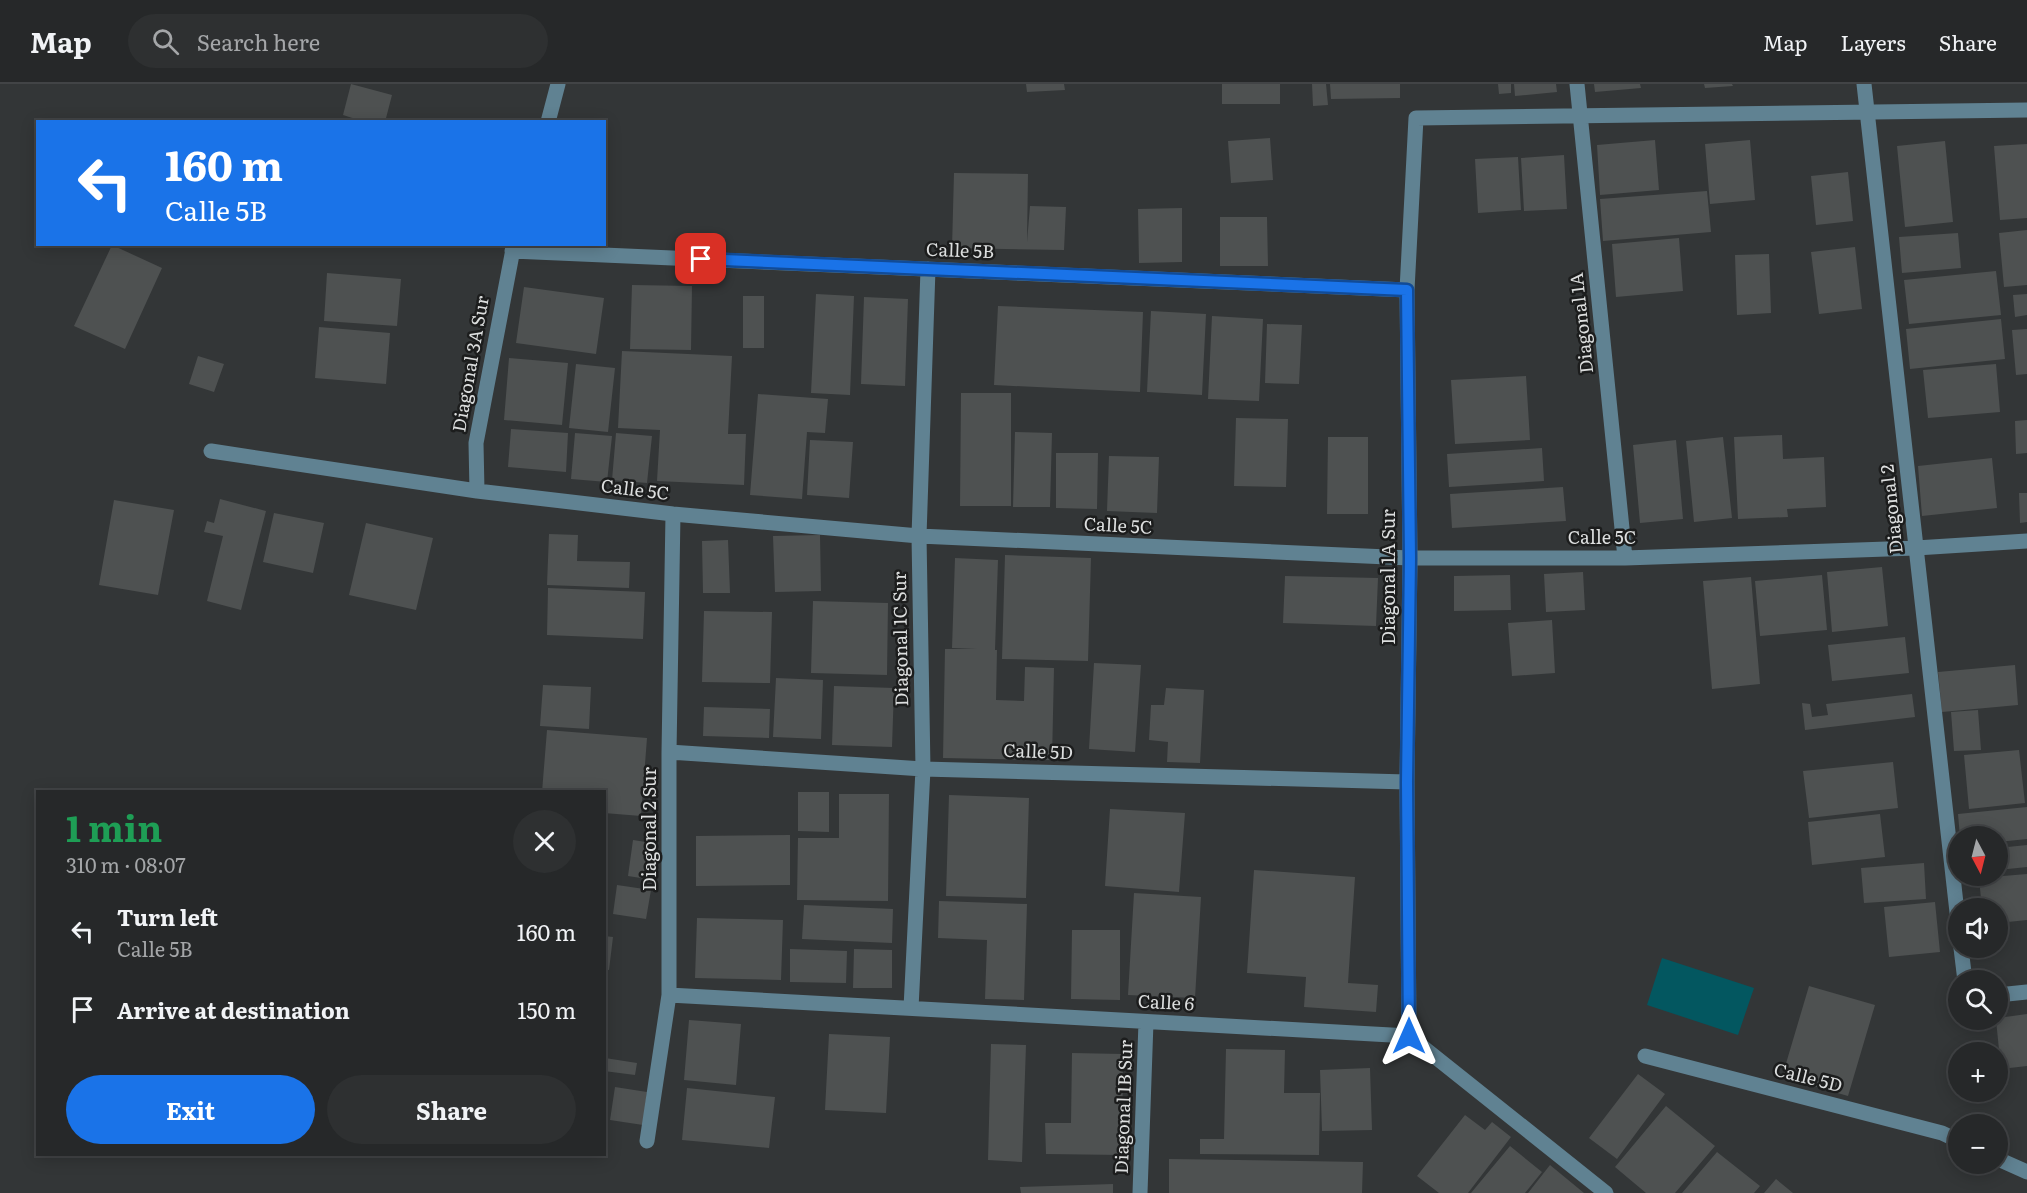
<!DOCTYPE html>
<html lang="en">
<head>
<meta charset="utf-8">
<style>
  :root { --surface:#262829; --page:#2e3031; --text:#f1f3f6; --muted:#a4a6a8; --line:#424446; --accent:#1a73e8 }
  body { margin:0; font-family:Literata,serif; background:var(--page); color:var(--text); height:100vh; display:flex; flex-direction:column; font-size:22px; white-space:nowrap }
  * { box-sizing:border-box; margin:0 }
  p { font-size:20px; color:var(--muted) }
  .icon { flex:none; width:33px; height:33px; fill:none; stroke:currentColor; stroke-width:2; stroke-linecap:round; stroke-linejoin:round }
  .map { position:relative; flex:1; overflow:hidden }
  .sheet { position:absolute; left:36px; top:706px; width:570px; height:366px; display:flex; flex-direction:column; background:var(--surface); border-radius:0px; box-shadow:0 3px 15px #0003,0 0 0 2px var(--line) }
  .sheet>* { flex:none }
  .banner { position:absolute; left:36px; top:36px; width:570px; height:126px; border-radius:0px; box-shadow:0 3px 15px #0003,0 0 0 2px var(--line); background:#1a73e8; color:#fff; overflow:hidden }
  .needle { width:39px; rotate:173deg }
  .tools { position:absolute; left:1948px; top:742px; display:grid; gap:12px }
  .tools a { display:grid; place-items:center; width:60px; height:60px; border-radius:50%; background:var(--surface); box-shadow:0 3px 15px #0003,0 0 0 2px var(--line); font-size:30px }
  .pin { position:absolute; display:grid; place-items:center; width:51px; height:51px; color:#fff; margin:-26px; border-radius:12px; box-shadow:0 3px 9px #0006 }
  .me { position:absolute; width:66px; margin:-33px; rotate:0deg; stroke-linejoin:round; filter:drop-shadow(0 0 4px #0008) }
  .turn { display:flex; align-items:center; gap:21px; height:126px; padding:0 30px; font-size:27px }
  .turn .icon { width:78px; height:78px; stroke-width:2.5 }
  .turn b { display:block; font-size:42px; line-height:51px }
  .round { display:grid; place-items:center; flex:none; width:63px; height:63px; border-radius:32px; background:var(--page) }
  .overview { display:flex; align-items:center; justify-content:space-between; height:102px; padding:0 30px }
  h1 { font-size:36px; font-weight:700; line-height:45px; color:#1e9e55 }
  .action { display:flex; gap:12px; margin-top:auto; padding:12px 30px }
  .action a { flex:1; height:69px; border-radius:36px; background:var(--accent); color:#fff; font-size:24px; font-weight:700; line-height:69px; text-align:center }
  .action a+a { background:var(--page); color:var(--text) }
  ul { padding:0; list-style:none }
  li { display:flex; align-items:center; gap:18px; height:78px; padding:0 30px }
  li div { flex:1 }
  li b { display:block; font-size:22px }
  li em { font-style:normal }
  header { display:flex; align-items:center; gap:36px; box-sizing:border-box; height:84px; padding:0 30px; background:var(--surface); border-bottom:2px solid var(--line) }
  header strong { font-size:28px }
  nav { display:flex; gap:33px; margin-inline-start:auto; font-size:21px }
  .search { width:420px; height:54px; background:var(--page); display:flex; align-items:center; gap:15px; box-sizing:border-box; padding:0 21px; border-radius:33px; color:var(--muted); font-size:22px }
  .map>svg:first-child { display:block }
  .green { fill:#035760 }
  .building { fill:#4e5151 }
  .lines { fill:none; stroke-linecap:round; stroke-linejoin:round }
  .minor { stroke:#608292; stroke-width:15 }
  .route-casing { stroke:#114b97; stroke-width:15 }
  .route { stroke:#1a73e8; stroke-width:10 }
  .labels { text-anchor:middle; stroke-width:5; stroke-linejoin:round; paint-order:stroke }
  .street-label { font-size:18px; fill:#dcdede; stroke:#1c1d1d }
</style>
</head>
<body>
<header>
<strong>Map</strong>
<div class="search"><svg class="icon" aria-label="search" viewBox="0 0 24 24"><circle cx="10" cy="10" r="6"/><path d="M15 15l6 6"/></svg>Search here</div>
<nav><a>Map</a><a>Layers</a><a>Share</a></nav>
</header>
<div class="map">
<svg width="2027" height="1109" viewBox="0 0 2027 1109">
  <rect width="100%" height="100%" fill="#333637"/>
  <path class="green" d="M1662 874 1754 904 1738 951 1647 921Z"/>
  <path class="building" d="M351 0 392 11 385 38H365L343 31Z
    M1026 0H1064L1065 6 1027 8Z
    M1222 0H1280V20H1222Z
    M1312 0H1326L1328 21 1313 22Z
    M1330 0H1400V14L1331 15Z
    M1498 0H1511V9L1499 10Z
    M1514 0H1556L1557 8 1515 12Z
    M1594 0H1640L1641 4 1595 8Z
    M1704 0H1732L1733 2 1705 4Z
    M1270 54 1273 96 1231 99 1228 57Z
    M1655 56 1659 106 1600 111 1597 61Z
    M1750 56 1755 116 1710 120 1705 60Z
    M1945 57 1953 138 1905 143 1897 62Z
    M2027 60V134L2000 136 1994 62Z
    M1564 71 1567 125 1524 127 1521 74Z
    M1518 73 1521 126 1478 129 1475 75Z
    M1848 88 1853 137 1816 141 1811 92Z
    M954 89 1028 90 1027 158 1030 122 1066 123 1064 166 952 164Z
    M1707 107 1711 148 1603 157 1600 115Z
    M1182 124V178L1139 179 1138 125Z
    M1220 133H1267L1268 182H1220Z
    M2027 146V201L2004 203 1999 149Z
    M1958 149 1961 184 1902 189 1899 153Z
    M1679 154 1683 207 1616 213 1612 160Z
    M112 161 162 184 125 265 74 242Z
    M1855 163 1862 225 1819 230 1811 168Z
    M1769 170 1771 229 1737 231 1735 171Z
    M1996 187 2001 231 1909 240 1904 196Z
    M327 189 401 195 397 242 324 237Z
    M632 201 692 202 691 266 630 265Z
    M524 203 604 214 596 270 516 259Z
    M816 210 854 212 850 311 811 309Z
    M2027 210V231L2015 233 2013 211Z
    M743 212H764V264H743Z
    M864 213 908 215 905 302 861 300Z
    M998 222 1143 228 1140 308 994 301Z
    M1151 227 1206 230 1202 311 1147 308Z
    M1212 232 1263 235 1259 317 1208 315Z
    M2001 235 2005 275 1910 285 1906 245Z
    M1267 240 1302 241 1299 300 1265 299Z
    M319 243 390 249 386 300 315 294Z
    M2027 245V290L2016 291 2012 246Z
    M622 267 732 272 728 350H746L744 401 657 397 660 346 618 344Z
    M198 272 224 280 214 308 189 300Z
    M509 274 568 279 562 341 504 336Z
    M576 280 615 284 608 348 569 344Z
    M1996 280 2000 328 1928 334 1923 286Z
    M1526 292 1530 356 1455 360 1451 296Z
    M961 309H1011V422H960Z
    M758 310 828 315 825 349 807 348 802 415 750 411Z
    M1236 334 1288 335 1286 403 1234 402Z
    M2027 336V369L2016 370 2015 337Z
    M511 345 568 349 566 388 508 383Z
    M1015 348 1052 349 1050 423H1013Z
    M575 349 612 352 607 398 571 395Z
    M616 349 652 352 647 399 612 396Z
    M1782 351 1783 375 1824 373 1826 423 1787 425 1788 433 1738 435 1734 353Z
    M1328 353H1368V430H1327Z
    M1723 353 1732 434 1694 438 1686 357Z
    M810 356 853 358 849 414 807 411Z
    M1676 356 1683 435 1640 439 1633 361Z
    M1542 364 1544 397 1449 403 1447 370Z
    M1056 369H1098L1097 425 1056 424Z
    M1109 372 1159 373 1157 429 1107 427Z
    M1992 374 1997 424 1922 432 1918 382Z
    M1563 403 1566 437 1452 444 1450 410Z
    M2019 409H2027V438L2020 439Z
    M220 415 266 427 241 526 207 517 223 452 204 448 207 437 214 439Z
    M114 416 174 426 158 511 99 501Z
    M274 429 324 439 313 489 263 478Z
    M366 439 433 454 416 526 349 511Z
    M549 450 578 451 577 477 630 478 629 504 547 501Z
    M820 451 821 507 775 508 773 452Z
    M728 456 730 509H703L702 457Z
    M1005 471 1091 474 1088 577 1002 575Z
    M955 474 998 476 995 566H997L996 616 1024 617 1025 583 1054 584 1052 676 943 674 945 565H977L952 564Z
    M1882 483 1888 542 1832 548 1827 488Z
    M1583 488 1585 526 1546 528 1544 490Z
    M1510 491 1511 526 1454 527V492Z
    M1822 491 1827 546 1760 552 1755 497Z
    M1285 492 1378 494 1376 542 1283 539Z
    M1751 493 1760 600 1712 605 1703 497Z
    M548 504 645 508 643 555 547 551Z
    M813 517 888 519 887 591 811 589Z
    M704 527 772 528 770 599 702 598Z
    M1552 536 1555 589 1512 592 1508 539Z
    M1905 553 1909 589 1832 597 1828 561Z
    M1094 579 1141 581 1135 668 1089 665Z
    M2015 581 2018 621 1942 628 1938 588Z
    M776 594 823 596 821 655 773 653Z
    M543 601 591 603 589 645 540 642Z
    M834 602 894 604 892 663 832 661Z
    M1166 604 1204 606 1200 679 1167 678 1168 658 1149 656 1151 621H1164Z
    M1912 610 1915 633 1805 646 1802 619 1810 620 1812 633 1828 631 1826 620Z
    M704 623 770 625 769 654 703 652Z
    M1978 626 1981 666 1954 667 1951 628Z
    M547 646 647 654 641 732 604 729V708H542Z
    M2019 666 2025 719 1969 725 1964 671Z
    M1893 678 1898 724 1809 734 1803 687Z
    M798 708H829V748L798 747Z
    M839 710H889L888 817 797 816 798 754H839Z
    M949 711 1029 714 1026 814 946 812Z
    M2027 723V755L1998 758V753H1960L1958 730Z
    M1110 725 1185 729 1179 808 1105 802Z
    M1880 730 1885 773 1812 781 1808 738Z
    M790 751V801L696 802V752Z
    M633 756 652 759 647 795 628 792Z
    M2027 761V783L1998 786V764Z
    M1924 779 1926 815 1864 819 1861 784Z
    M1254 786 1355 793 1348 899 1378 901 1376 928 1304 923 1306 893 1247 889Z
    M2027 790V836L1998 839V825H1982L1979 794Z
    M617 801 651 806 646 835 613 830Z
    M1134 809 1201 813 1195 914 1128 911Z
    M939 817 1027 820 1024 916 985 915 987 856 938 854Z
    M1935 818 1940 868 1889 873 1884 823Z
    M804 821 893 825 892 859 802 855Z
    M697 834 783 836 781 896 695 894Z
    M1072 846H1120V916L1071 915Z
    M604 852 613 853 609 886 604 885Z
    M790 865 847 867 846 899 790 898Z
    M854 865 892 866V904H853Z
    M1809 902 1875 921 1848 1012 1782 993Z
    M2027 930V982L2001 985 1996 936 1998 934Z
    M689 936 741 940 736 1001 684 996Z
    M829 950 890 953 886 1029 825 1026Z
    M991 960 1026 961 1022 1078 988 1076Z
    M1226 965 1285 966 1284 1009H1320L1319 1071 1200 1070V1055H1224Z
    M1072 969 1123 970 1122 1071 1046 1070 1045 1039H1071Z
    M605 974 637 979 635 991 604 987Z
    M1370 984 1372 1046 1322 1047 1320 986Z
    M1638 990 1665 1010 1617 1075 1589 1054Z
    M615 1003 647 1008 643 1041 610 1036Z
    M687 1004 775 1013 769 1064 682 1056Z
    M1666 1022 1715 1062 1675 1109H1646L1615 1083Z
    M1465 1031 1485 1046 1492 1038 1511 1053 1468 1109H1439L1417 1092Z
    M1510 1062 1542 1088 1525 1109H1471Z
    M1717 1068 1760 1102 1754 1109H1682Z
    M1169 1075 1363 1078 1362 1109H1169Z
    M1550 1081 1584 1109H1528Z
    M1776 1095 1793 1109H1764Z
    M1113 1100V1109H1021L1020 1103Z"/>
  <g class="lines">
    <path class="minor" d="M1577 0 1625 474
      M1864 0 1959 846
      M548 38 558 0
      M512 167 1407 206
      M211 367 477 407 673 430 919 452 1410 474H1625L1916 464 2027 457
      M477 407 476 359 514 160
      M669 668 923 685 1407 698
      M1961 864 1965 897
      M669 911 1409 952 1606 1109
      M1998 911 2027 908
      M911 924 923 685 919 452 928 185
      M1409 952 1407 698 1410 474 1407 206 1416 34 2027 26
      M1645 972 1942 1049 1959 1057
      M647 1057 669 911V668L673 430
      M1998 1075 2027 1088
      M1140 1109 1146 938"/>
  </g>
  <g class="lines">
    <defs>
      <path id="route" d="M701 175 1407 206 1410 474 1407 698 1409 952"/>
    </defs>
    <use href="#route" class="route-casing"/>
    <use href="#route" class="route"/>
  </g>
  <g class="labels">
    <g class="street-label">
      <text transform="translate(960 167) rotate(2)" y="6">Calle 5B</text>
      <text transform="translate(1582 239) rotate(-96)" y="6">Diagonal 1A</text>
      <text transform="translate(471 280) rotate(-80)" y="6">Diagonal 3A Sur</text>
      <text transform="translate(635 406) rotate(7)" y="6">Calle 5C</text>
      <text transform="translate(1892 425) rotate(-96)" y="6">Diagonal 2</text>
      <text transform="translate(1118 442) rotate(3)" y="6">Calle 5C</text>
      <text x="1602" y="460">Calle 5C</text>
      <text transform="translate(1389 493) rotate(-90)" y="6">Diagonal 1A Sur</text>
      <text transform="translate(901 555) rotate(-91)" y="6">Diagonal 1C Sur</text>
      <text transform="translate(1038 668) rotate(2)" y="6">Calle 5D</text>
      <text transform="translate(650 745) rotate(-90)" y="6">Diagonal 2 Sur</text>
      <text transform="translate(1166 919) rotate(3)" y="6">Calle 6</text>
      <text transform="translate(1808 994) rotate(14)" y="6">Calle 5D</text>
      <text transform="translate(1124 1023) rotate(-88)" y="6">Diagonal 1B Sur</text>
    </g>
  </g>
</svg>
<div class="tools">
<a><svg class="needle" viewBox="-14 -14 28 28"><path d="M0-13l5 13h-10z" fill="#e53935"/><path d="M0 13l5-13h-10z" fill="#a4a6a8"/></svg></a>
<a><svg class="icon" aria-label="sound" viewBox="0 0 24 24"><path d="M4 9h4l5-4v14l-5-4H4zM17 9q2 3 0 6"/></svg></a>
<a><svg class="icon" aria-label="search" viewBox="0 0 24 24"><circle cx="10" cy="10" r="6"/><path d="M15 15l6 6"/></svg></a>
<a>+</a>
<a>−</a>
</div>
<div class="pin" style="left:701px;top:175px;background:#d93025"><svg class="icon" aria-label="arrive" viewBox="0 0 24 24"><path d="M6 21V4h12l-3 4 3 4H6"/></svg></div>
<svg class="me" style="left:1409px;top:952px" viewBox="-20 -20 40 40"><path d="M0-17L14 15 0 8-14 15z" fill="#1a73e8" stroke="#fff" stroke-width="4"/></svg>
<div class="banner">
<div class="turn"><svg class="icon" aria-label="left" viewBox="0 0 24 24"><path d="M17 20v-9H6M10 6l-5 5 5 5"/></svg><div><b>160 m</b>Calle 5B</div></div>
</div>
<section class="sheet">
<div class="overview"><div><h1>1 min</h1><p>310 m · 08:07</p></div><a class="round"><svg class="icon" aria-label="close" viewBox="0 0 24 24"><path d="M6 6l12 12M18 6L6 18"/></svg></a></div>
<ul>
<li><svg class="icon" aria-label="left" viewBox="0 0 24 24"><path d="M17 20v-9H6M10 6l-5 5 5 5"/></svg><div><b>Turn left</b><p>Calle 5B</p></div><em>160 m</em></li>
<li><svg class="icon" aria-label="arrive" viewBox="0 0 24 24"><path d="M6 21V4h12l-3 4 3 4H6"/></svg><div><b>Arrive at destination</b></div><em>150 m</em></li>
</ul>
<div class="action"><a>Exit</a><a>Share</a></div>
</section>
</div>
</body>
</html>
